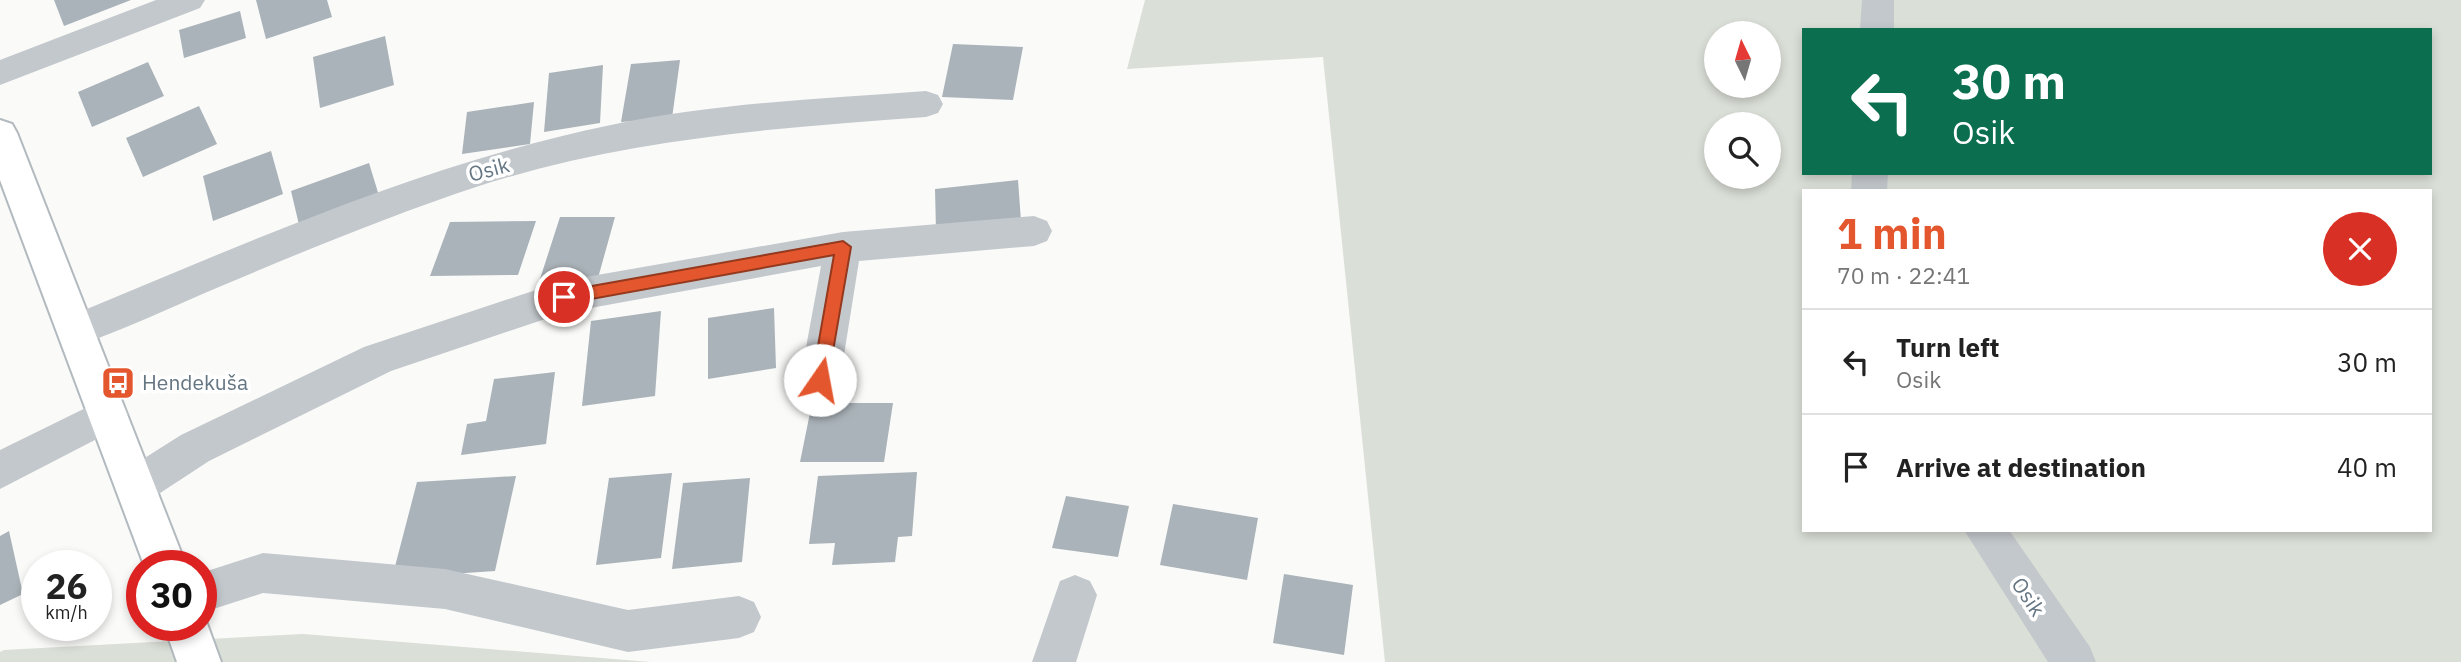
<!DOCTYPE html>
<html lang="en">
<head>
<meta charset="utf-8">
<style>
  :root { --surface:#fff; --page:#f6f6f6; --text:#222; --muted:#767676; --line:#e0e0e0; --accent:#e4572e }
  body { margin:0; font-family:"IBM Plex Sans",sans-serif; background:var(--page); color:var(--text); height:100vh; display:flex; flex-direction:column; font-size:26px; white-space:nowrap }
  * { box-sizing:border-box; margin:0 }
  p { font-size:23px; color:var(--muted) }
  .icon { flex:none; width:38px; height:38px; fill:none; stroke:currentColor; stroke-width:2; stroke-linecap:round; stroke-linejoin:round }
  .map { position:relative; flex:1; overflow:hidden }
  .sheet { position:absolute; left:1802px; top:189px; width:630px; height:343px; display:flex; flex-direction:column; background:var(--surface); border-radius:0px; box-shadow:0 4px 10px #0003 }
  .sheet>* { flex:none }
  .top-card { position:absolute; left:1802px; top:28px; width:630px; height:147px; border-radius:0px; box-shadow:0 4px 10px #0003; background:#0b6e4f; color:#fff; overflow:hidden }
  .needle { width:46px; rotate:355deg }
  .tools { position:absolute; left:1704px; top:21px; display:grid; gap:14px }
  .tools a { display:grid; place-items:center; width:77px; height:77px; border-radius:50%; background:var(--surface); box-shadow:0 4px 10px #0003; font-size:35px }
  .speed { position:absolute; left:21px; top:550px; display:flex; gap:14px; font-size:35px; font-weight:700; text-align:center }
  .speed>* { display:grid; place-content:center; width:91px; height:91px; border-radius:50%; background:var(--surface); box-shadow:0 4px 10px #0003; line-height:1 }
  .speed small { font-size:18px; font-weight:400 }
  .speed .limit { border:10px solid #d22; background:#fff; color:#111 }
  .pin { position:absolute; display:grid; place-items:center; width:60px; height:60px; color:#fff; margin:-30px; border:4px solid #fff; border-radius:50%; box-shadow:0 2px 7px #0007 }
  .me { position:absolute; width:77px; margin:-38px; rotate:12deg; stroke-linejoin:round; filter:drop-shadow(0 0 5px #0008) }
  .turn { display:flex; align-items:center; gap:24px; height:147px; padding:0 35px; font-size:32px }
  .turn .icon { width:91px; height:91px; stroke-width:2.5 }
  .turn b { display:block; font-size:49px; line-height:60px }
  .round { display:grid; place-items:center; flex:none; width:74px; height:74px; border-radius:37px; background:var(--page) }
  .headline { display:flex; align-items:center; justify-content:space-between; height:119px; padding:0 35px }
  h1 { font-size:42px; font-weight:700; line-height:52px; color:var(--accent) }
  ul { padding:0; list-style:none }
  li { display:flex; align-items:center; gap:21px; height:105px; padding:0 35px; border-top:2px solid var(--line) }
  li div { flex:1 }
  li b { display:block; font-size:26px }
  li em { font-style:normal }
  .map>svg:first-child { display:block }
  .green { fill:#dadfd7; fill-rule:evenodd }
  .building { fill:#aab3b9 }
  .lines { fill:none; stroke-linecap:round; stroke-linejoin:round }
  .secondary-casing { stroke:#b3babf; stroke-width:4 }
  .minor { fill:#c3c8cc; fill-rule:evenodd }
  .secondary { fill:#fff; fill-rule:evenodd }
  .route { fill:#e4572e; stroke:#94391e; stroke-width:2 }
  .labels { text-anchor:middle; stroke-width:7; stroke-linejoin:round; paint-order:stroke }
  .street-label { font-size:21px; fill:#657683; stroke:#fff }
  .poi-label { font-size:21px; fill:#657683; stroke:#fff; text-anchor:start }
</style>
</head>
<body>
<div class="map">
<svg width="2461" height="662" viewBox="0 0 2461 662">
  <rect width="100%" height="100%" fill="#fafaf8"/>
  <path class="green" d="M1145 0H2461V662H1385L1323 57 1127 69ZM1804 30H2431V173H1804ZM1717 33H1769V86H1717ZM1717 124H1769V177H1717ZM1804 191H2431V530H1804Z
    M303 634 651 662H0V652L4 650Z"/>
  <path class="building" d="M54 0H131L64 26Z
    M256 0H327L332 17 266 39Z
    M240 11 246 38 184 58 179 30Z
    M385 36 394 85 320 108 313 57Z
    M953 44 1023 47 1013 100 942 97Z
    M680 60 672 118 621 122 631 64Z
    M148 62 164 96 92 127 78 92Z
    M603 65 600 123 544 132 549 73Z
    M534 102 530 144 462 154 467 112Z
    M199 106 217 144 143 177 126 138Z
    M271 151 283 194 213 221 203 176Z
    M369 163 380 199 300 229 291 191Z
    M1018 180 1021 221 936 231 935 189Z
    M560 217H615L598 278 540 279Z
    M536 221 518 275 430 276 450 222Z
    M774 308 776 368 708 379V318Z
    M661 311 655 396 582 406 591 321Z
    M555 372 546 444 461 455 467 424 486 421 494 379Z
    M812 403H893L884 462H800Z
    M917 472 912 536 898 537 895 562 832 565 835 543 809 544 818 476Z
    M672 473 661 558 596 565 609 478Z
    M516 476 495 571 392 578 417 482Z
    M750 478 742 562 672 569 683 483Z
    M1066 496 1129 506 1118 557 1052 548Z
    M1173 504 1258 518 1247 580 1160 565Z
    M9 531 23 594 0 605V536Z
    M1284 574 1353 585 1344 655 1273 643Z"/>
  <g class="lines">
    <defs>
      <path id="secondary" d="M0 120 12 124 17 133 186 565H144L0 180Z
        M202 610 221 662H177L164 625H201Z"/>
    </defs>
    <use href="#secondary" class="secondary-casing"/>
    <path class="minor" d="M156 0H205L200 8 0 85V60Z
      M1862 0H1894V30H1860Z
      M926 91 938 95 943 104 938 113 926 117C773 128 623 139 476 187 389 216 304 251 219 287 172 307 125 329 77 346L63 341 58 330 63 319C242 245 421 164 611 125 714 103 821 99 926 91Z
      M1852 173H1888L1887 191H1851Z
      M1034 216 1047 221 1052 231 1047 241 1034 246 859 261 840 380 834 392 820 397 806 392 800 380 821 266 563 313 391 371 209 461 151 499 136 505 121 499 115 486 121 473 181 435 364 347 563 281 843 232Z
      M108 397 122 402 128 414 122 426 0 489V450Z
      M1964 530H2009L2090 647 2096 662H2048Z
      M263 553 445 569 628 610 739 596 754 602 761 617 754 632 739 638 628 652 445 609 263 593 201 613V573Z
      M1075 575 1090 581 1097 595 1076 662H1032L1060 581Z"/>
    <use href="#secondary" class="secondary"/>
  </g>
  <path class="route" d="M843 241 851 247 828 380 820 387 812 380 834 255 564 304 556 297 564 291Z"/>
  <defs>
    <symbol id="bus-square" viewBox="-11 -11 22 22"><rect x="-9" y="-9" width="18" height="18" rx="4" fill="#e4572e" stroke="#fff"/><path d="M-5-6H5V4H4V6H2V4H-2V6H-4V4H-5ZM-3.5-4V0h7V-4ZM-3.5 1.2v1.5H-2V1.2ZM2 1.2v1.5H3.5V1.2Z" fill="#fff"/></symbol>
  </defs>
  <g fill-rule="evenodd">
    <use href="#bus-square" x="99" y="364" width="38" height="38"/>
  </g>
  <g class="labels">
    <g class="street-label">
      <text transform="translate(489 170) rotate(-15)" y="7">Osik</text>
      <text transform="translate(2028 597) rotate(56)" y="7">Osik</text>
    </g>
    <g class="poi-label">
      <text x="142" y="390">Hendekuša</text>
    </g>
  </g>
</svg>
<div class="tools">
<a><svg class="needle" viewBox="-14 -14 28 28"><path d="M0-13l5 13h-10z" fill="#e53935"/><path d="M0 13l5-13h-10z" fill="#767676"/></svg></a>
<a><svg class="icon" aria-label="search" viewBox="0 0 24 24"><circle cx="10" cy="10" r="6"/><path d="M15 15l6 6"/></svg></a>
</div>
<div class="speed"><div>26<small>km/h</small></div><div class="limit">30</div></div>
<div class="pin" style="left:564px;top:297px;background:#d93025"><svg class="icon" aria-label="arrive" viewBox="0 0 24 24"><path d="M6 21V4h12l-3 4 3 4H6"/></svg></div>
<svg class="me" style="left:820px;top:380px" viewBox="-20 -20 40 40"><circle r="19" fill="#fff"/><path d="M0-13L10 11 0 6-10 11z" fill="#e4572e"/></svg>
<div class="top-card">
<div class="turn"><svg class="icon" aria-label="left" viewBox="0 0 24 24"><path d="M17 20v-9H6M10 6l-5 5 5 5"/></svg><div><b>30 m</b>Osik</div></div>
</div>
<section class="sheet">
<div class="headline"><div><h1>1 min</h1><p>70 m · 22:41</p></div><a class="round" style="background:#d93025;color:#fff"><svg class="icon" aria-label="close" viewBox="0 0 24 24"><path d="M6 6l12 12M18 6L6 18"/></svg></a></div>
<ul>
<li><svg class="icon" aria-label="left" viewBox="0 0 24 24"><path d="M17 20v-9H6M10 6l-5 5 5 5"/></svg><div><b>Turn left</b><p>Osik</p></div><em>30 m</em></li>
<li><svg class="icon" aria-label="arrive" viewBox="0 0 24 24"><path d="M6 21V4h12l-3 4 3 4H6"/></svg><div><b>Arrive at destination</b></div><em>40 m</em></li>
</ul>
</section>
</div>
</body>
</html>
